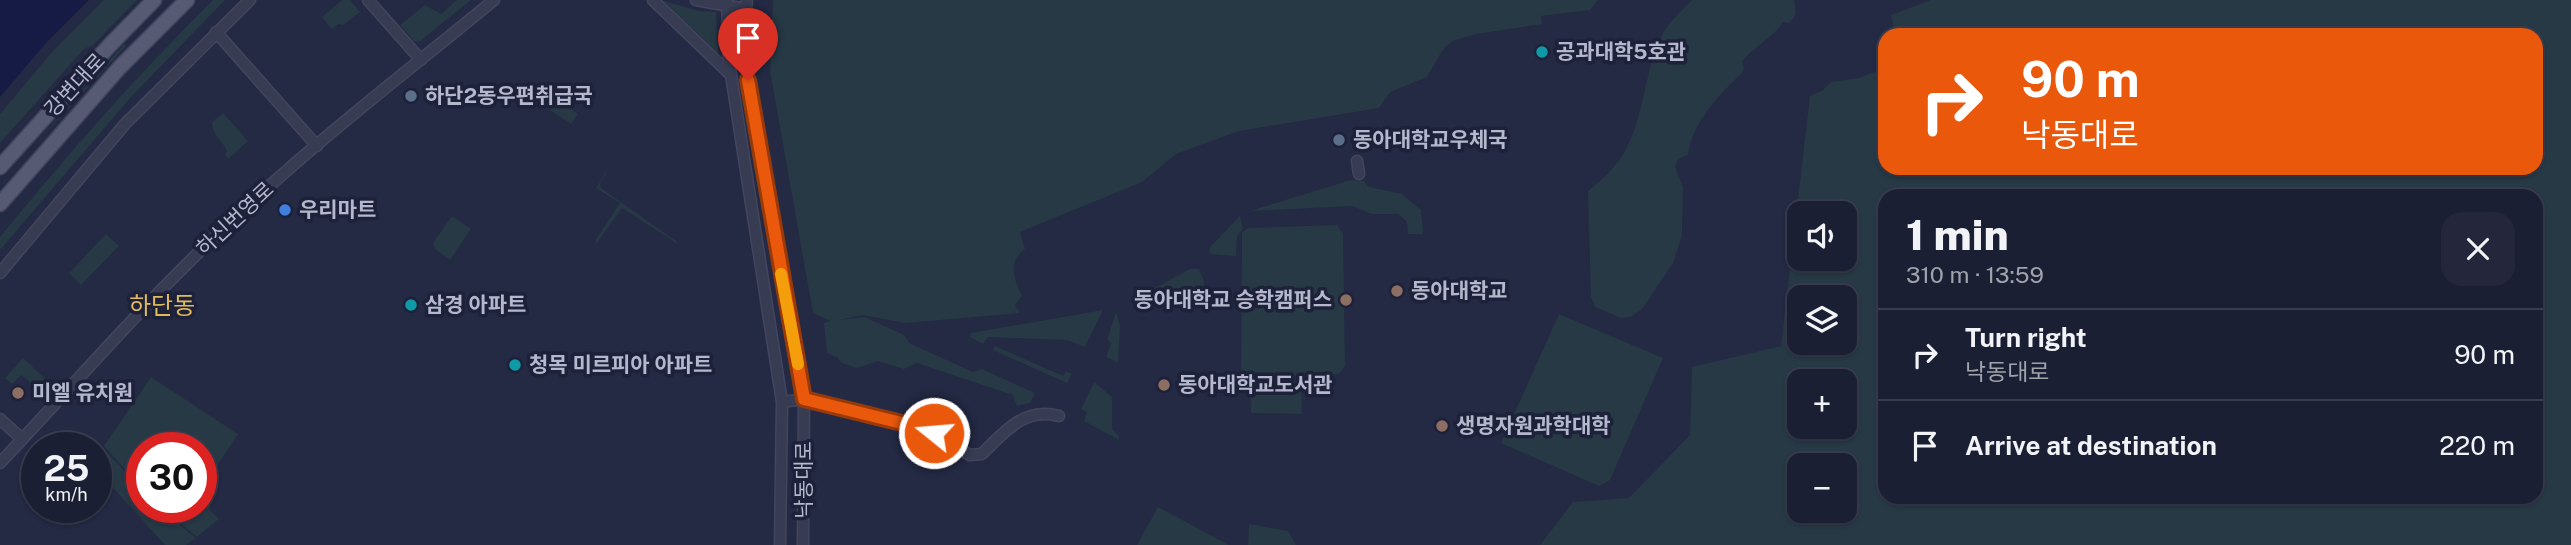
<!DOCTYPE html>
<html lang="en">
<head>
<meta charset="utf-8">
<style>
  :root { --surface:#1b1f33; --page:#24273b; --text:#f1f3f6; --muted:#a0a2ac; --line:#393d4e }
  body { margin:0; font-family:"Public Sans","Noto Sans KR",sans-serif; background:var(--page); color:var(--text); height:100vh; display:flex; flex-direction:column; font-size:26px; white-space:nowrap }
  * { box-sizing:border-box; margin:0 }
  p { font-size:23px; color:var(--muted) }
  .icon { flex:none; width:38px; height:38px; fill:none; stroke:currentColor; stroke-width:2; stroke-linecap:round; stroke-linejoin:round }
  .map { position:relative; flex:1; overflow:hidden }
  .drawer { position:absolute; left:1878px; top:189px; width:665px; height:315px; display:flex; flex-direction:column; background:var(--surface); border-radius:21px; box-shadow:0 2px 5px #0004,0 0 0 2px var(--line) }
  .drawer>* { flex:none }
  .banner { position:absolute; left:1878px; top:28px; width:665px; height:147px; border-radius:21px; box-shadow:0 2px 5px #0004,0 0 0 2px var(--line); background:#ea580c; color:#fff; overflow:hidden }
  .tools { position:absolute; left:1787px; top:201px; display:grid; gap:14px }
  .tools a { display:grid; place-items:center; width:70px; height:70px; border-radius:14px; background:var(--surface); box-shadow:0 2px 5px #0004,0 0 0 2px var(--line); font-size:35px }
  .speed { position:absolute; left:21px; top:432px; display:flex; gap:14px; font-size:35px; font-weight:700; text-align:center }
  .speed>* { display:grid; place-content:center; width:91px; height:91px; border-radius:50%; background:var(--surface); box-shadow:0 2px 5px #0004,0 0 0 2px var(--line); line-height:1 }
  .speed small { font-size:18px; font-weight:400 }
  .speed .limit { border:10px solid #d22; background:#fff; color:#111 }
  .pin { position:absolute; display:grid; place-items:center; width:60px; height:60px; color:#fff; margin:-72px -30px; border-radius:50% 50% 50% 0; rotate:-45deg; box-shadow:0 0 7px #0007 }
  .pin .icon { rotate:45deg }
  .me { position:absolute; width:77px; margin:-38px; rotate:287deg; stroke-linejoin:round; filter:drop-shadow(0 0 5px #0008) }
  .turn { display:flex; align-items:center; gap:24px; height:147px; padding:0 28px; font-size:32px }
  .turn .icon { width:91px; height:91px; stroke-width:2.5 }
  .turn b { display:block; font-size:49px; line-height:60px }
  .round { display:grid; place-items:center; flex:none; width:74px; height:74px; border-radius:21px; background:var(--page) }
  .overview { display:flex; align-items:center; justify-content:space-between; height:119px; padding:0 28px }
  h1 { font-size:42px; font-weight:800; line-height:52px }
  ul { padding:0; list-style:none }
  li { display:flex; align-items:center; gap:21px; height:91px; padding:0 28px; border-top:2px solid var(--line) }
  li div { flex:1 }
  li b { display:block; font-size:26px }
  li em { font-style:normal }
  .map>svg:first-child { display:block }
  .green { fill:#263945; fill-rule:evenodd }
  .water { fill:#151b44 }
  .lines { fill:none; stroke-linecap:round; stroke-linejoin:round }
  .minor-casing { stroke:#42455d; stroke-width:13 }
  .major-casing { stroke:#42455d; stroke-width:17 }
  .minor { stroke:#383c53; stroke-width:10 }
  .major { stroke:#565b73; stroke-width:14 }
  .route-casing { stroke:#983908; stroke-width:18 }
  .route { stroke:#ea580c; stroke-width:12 }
  .slow { stroke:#f59e0b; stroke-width:12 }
  .culture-dot { fill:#0f9aa8; stroke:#1d2139; stroke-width:2.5 }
  .service-dot { fill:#5c6f8a; stroke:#1d2139; stroke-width:2.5 }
  .shop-dot { fill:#3f7fe0; stroke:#1d2139; stroke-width:2.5 }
  .education-dot { fill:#8d6e63; stroke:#1d2139; stroke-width:2.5 }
  .labels { text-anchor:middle; stroke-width:7; stroke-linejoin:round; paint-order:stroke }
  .poi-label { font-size:21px; font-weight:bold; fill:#b5b8cd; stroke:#1d2139; text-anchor:start }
  .street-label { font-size:21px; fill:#b5b8cd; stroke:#1d2139 }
  .quarter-label { font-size:24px; fill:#e0ba5d; stroke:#1d2139 }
</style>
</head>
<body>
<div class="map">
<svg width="2571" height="545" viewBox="0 0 2571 545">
  <rect width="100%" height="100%" fill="#242944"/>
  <path class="green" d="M104 0H137L93 45 84 49 0 143V114L52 52Z
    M213 0H225L131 97 0 250V237C67 155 137 75 213 0Z
    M342 0H350L360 12 343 25 338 24 332 29 322 17Z
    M457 0H471L419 42 414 41 400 25 425 5 441 14Z
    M773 0H1598L1590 10 1541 16 1542 24 1476 34 1452 41 1442 51 1427 77 1390 92 1379 108 1239 131 1176 154 1142 182 1020 232 1025 249C1007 263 1014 279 1022 296L1015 305 1020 313 905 323 862 315 839 320 865 317 904 335 909 343 973 372 982 369 1035 393 1030 403 1017 406 1013 395 917 363 904 369 878 361 857 368 841 363 838 358 827 353 824 323 831 321 813 313 770 71Z
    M1692 0H1794L1796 14 1790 23 1783 22C1772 39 1751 48 1742 62L1744 69 1741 74C1719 95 1692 123 1688 155L1678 159 1675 167 1683 187 1682 236 1673 263 1643 308 1631 317 1621 318 1595 307 1591 297 1588 191C1602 180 1616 167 1625 151 1644 116 1644 74 1661 37 1667 23 1682 11 1692 0Z
    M1931 0H2571V545H1540L1573 502 1629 498 1690 435 1692 367 1781 346 1810 96 1823 90 1831 82 1859 78 1885 68V168H2536V35H1895L1891 15ZM1885 196H2536V497H1885ZM1799 214H1844V259H1799ZM1799 298H1844V343H1799ZM1799 382H1844V427H1799ZM1799 466H1844V511H1799Z
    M664 1 699 11 716 12 718 53Z
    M124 44 126 46 29 151Z
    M537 87 578 114 571 124 535 100 534 92Z
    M223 113 248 141 228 159 225 155 227 151C221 139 212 135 212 122Z
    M610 166 600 184 601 188 676 241 678 244 622 208 596 244 595 241 620 203 596 188Z
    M1351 180 1364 181 1369 187 1402 194 1421 210 1423 234H1408L1407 222 1398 214H1372L1352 206 1250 211Z
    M452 216 471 229 450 260 435 249 433 243Z
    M1240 216 1243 229 1237 236 1236 256 1210 254V247Z
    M1337 225 1343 234 1345 366 1339 374 1241 379 1242 232 1248 228Z
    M106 234 119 246 81 285 69 273Z
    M1190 269H1199L1204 281 1203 302 1201 305 1141 301 1142 295Z
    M1103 310 1085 347 1067 340 988 337 983 344 970 337 971 333Z
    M1116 312 1120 326 1118 363 1106 357 1111 343 1107 340Z
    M1559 314 1663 358 1610 480 1599 486 1501 443Z
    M995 346 1063 376 1066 371 1072 374 1067 383 993 350Z
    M23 358 47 380 37 392 31 390 30 382 21 375 12 384 5 378Z
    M151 377 238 434 201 490V448H142V488L104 446Z
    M1301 381 1302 414 1251 413 1250 384Z
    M1094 382 1112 397V429L1119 436V440L1084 421 1087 412 1081 409Z
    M106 451 142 490V508H159L196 538 186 545H165L96 469V460Z
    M201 498 211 506 209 509 219 519 197 537 161 508H201Z
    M1158 507 1229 545H1137Z
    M1249 524 1288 531 1296 545H1248Z"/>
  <path class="water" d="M0 0H89L45 44 0 97Z"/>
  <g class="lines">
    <defs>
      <path id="minor" d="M368 0 421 60
        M653 0 731 75
        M696 0 746 9
        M727 0 729 62 782 402 780 545
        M747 0 745 20 749 80 804 399 803 545
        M216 32 317 146
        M1357 161 1359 174
        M0 273 125 124 250 0
        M782 402 804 399 922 428 970 455 982 454C1003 433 1025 406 1059 416
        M0 419 22 439
        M0 463C74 385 144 303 223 229 308 147 403 75 494 0"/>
      <path id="major" d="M0 167 109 46 154 0
        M0 204 120 67 187 0"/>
    </defs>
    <use href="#minor" class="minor-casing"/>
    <use href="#major" class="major-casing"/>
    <use href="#minor" class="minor"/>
    <use href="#major" class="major"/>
  </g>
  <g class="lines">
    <defs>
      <path id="route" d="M748 80 804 399 922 428 934 433"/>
    </defs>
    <use href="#route" class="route-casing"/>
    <use href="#route" class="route"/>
    <path class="slow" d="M781 274 798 364"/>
  </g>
  <g class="culture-dot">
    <circle cx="1542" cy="52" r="7"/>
    <circle cx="411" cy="305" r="7"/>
    <circle cx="515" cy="365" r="7"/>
  </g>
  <g class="service-dot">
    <circle cx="411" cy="96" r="7"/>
    <circle cx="1339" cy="140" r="7"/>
  </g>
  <circle class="shop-dot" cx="285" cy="210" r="7"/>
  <g class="education-dot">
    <circle cx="1397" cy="291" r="7"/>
    <circle cx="1346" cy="300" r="7"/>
    <circle cx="1164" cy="385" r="7"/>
    <circle cx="18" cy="393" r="7"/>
    <circle cx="1442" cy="426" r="7"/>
  </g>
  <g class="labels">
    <g class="poi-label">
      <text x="1556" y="59">공과대학5호관</text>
      <text x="425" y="103">하단2동우편취급국</text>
      <text x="1353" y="147">동아대학교우체국</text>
      <text x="299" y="217">우리마트</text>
      <text x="1411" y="298">동아대학교</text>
      <text x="1332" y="307" text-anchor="end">동아대학교 승학캠퍼스</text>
      <text x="425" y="312">삼경 아파트</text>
      <text x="529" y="372">청목 미르피아 아파트</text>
      <text x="1178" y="392">동아대학교도서관</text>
      <text x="32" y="400">미엘 유치원</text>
      <text x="1456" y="433">생명자원과학대학</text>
    </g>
    <g class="street-label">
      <text transform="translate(75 85) rotate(-47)" y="7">강변대로</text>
      <text transform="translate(235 219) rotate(-43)" y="7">하신번영로</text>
      <text transform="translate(804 480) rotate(-90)" y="7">낙동대로</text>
    </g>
    <g class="quarter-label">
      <text x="162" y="314">하단동</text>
    </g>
  </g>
</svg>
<div class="tools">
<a><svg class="icon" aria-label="sound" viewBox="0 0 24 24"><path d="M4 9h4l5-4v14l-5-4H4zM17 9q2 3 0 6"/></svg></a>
<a><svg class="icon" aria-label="layers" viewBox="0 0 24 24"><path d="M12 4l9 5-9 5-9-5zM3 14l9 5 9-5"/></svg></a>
<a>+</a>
<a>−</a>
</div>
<div class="speed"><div>25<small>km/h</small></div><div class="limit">30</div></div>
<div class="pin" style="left:748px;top:80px;background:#d93025"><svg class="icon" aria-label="arrive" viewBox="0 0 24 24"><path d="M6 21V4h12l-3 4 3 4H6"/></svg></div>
<svg class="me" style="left:934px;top:433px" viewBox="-20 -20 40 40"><circle r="17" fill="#ea580c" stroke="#fff" stroke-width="3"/><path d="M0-11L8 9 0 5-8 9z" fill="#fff"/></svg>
<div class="banner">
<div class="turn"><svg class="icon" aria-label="right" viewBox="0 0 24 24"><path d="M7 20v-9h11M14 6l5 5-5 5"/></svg><div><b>90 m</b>낙동대로</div></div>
</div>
<section class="drawer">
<div class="overview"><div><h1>1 min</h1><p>310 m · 13:59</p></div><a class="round"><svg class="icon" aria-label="close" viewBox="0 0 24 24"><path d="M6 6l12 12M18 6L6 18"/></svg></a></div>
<ul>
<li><svg class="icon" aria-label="right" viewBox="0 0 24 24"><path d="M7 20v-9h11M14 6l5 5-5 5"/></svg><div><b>Turn right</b><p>낙동대로</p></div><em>90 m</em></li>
<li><svg class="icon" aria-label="arrive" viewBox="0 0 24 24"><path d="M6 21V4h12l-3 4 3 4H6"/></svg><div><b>Arrive at destination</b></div><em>220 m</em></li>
</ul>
</section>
</div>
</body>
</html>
